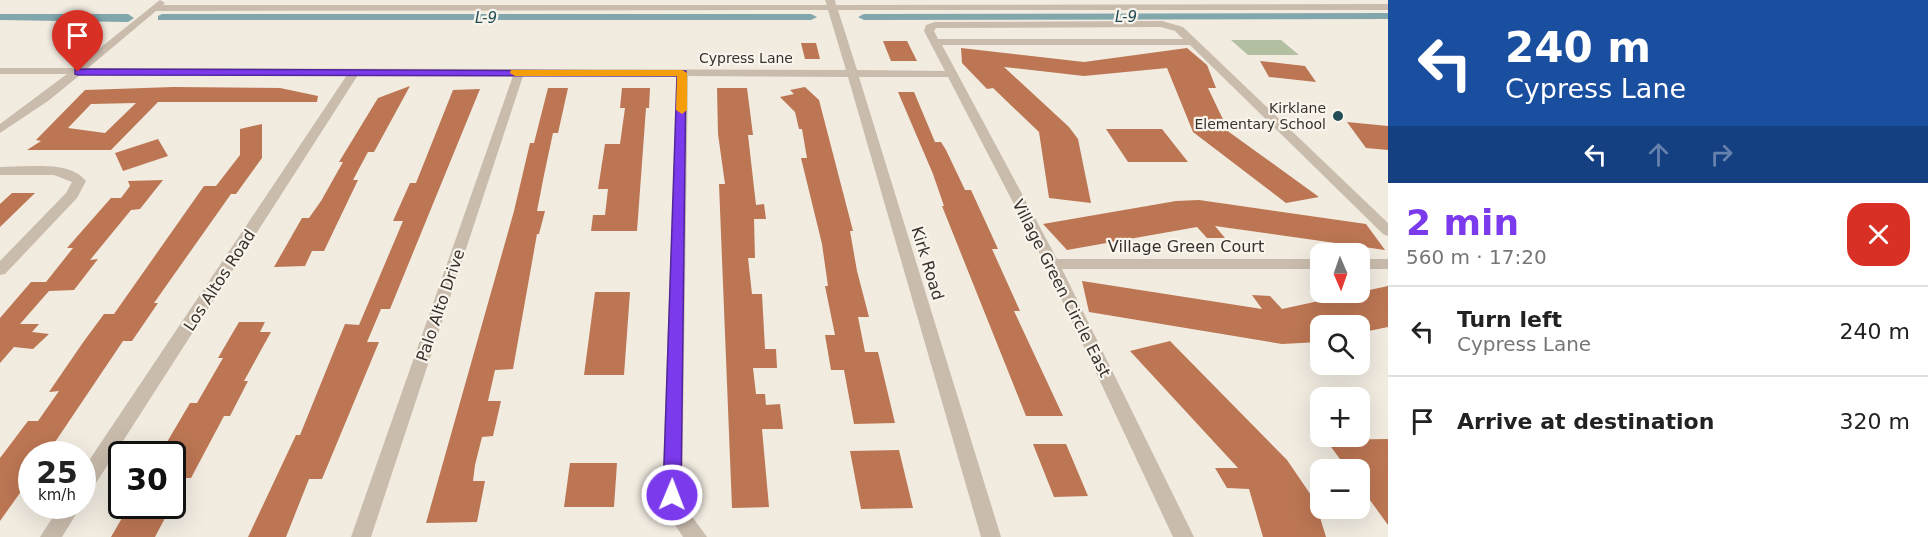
<!DOCTYPE html>
<html lang="en">
<head>
<meta charset="utf-8">
<style>
  :root { --surface:#fff; --page:#f2f2f2; --text:#222; --muted:#767676; --line:#e0e0e0; --accent:#7c3aed }
  body { margin:0; font-family:"DejaVu Sans",sans-serif; background:var(--page); color:var(--text); height:100vh; display:flex; flex-direction:column; font-size:22px; white-space:nowrap }
  * { box-sizing:border-box; margin:0 }
  p { font-size:20px; color:var(--muted) }
  .icon { flex:none; width:33px; height:33px; fill:none; stroke:currentColor; stroke-width:2; stroke-linecap:round; stroke-linejoin:round }
  .map { position:relative; flex:1; overflow:hidden }
  .sheet { display:flex; flex-direction:column; background:var(--surface); width:540px }
  .sheet>* { flex:none }
  .top-card { background:#1a4fa0; color:#fff; overflow:hidden }
  .needle { width:39px; rotate:178deg }
  .buttons { position:absolute; left:1310px; top:243px; display:grid; gap:12px }
  .buttons a { display:grid; place-items:center; width:60px; height:60px; border-radius:12px; background:var(--surface); box-shadow:0 6px 24px #0002; font-size:30px }
  .speed { position:absolute; left:18px; top:441px; display:flex; gap:12px; font-size:30px; font-weight:700; text-align:center }
  .speed>* { display:grid; place-content:center; width:78px; height:78px; border-radius:50%; background:var(--surface); box-shadow:0 6px 24px #0002; line-height:1 }
  .speed small { font-size:15px; font-weight:400 }
  .speed .limit { border:3px solid #111; border-radius:9px; background:#fff; color:#111 }
  .pin { position:absolute; display:grid; place-items:center; width:51px; height:51px; color:#fff; margin:-62px -26px; border-radius:50% 50% 50% 0; rotate:-45deg; box-shadow:0 0 6px #0007 }
  .pin .icon { rotate:45deg }
  .me { position:absolute; width:66px; margin:-33px; rotate:1deg; stroke-linejoin:round; filter:drop-shadow(0 0 4px #0008) }
  .turn { display:flex; align-items:center; gap:21px; height:126px; padding:0 18px; font-size:27px }
  .turn .icon { width:78px; height:78px; stroke-width:2.5 }
  .turn b { display:block; font-size:42px; line-height:51px }
  .lanes { display:flex; align-items:center; height:57px; padding:0 18px; background:#0003; justify-content:center; gap:30px; direction:ltr }
  .lanes .off { opacity:.35 }
  .round { display:grid; place-items:center; flex:none; width:63px; height:63px; border-radius:18px; background:var(--page) }
  .head { display:flex; align-items:center; justify-content:space-between; height:102px; padding:0 18px }
  h1 { font-size:36px; font-weight:700; line-height:45px; color:var(--accent) }
  ul { padding:0; list-style:none }
  li { display:flex; align-items:center; gap:18px; height:90px; padding:0 18px; border-top:2px solid var(--line) }
  li div { flex:1 }
  li b { display:block; font-size:22px }
  li em { font-style:normal }
  main { display:flex; flex:1; min-height:0 }
  .map>svg:first-child { display:block }
  .green { fill:#b2bfa1 }
  .lines { fill:none; stroke-linecap:round; stroke-linejoin:round }
  .canal { fill:#81a6ac; fill-rule:evenodd }
  .building { fill:#bc7653; fill-rule:evenodd }
  .minor { fill:#c9bcad; fill-rule:evenodd }
  .route { fill:#7c3aed; stroke:#51269a; stroke-width:1.5 }
  .slow { fill:#f59e0b }
  .poi-dot { fill:#234e56; stroke:#f9f4ec; stroke-width:2 }
  .labels { text-anchor:middle; stroke-width:4.5; stroke-linejoin:round; paint-order:stroke }
  .far-street-label { font-size:14px; fill:#37302b; stroke:#f9f4ec }
  .far-poi-label { font-size:14px; fill:#37302b; stroke:#f9f4ec; text-anchor:end }
  .far-water-label { font-size:15px; font-style:italic; fill:#234e56; stroke:#f9f4ec }
  .street-label { font-size:16px; fill:#37302b; stroke:#f9f4ec }
</style>
</head>
<body>
<main>
<div class="map">
<svg width="1388" height="537" viewBox="0 0 1388 537">
  <rect width="100%" height="100%" fill="#f1ebe0"/>
  <path class="green" d="M1231 40H1281L1299 55H1248Z"/>
  <g class="lines">
    <path class="canal" d="M1388 13V19L864 20 858 17 864 14Z
      M0 14H128L134 18 128 22 0 20Z
      M162 14H811L817 17 811 20H158V16Z"/>
  </g>
  <path class="building" d="M883 41H907L917 61H891Z
    M801 43H816L820 59H805Z
    M961 48 1084 62 1187 48 1207 65 1216 88H1208L1229 132 1319 197 1286 203 1193 132 1167 68 1084 76 1004 67 1069 127 1078 139 1091 203 1049 198 1039 132 993 88 987 89 962 63Z
    M1260 61 1305 66 1316 82 1269 77Z
    M410 86 374 152H368L353 180H358L324 251H312L305 266 274 267 302 218H309L321 201 343 162H339L378 98Z
    M173 87 280 88 318 96 317 102H158L111 150H27L41 141 36 140 85 90ZM136 103 105 133 68 128 91 104Z
    M805 87 819 100 853 231H850L857 271 869 317H858L865 352H878L895 423 854 424 844 370H831L825 335H835L825 286H828L822 244 801 158H807L802 129H799L795 112 780 97 794 94 790 90Z
    M548 88H568L558 133H553L544 175 537 211H545L539 234H537L513 369 495 370 488 401H501L493 436 482 437 475 465 473 481H485L477 522 426 523 514 211 530 143H534Z
    M622 88H650L649 108H646L637 231H591L593 215H605L608 189H598L605 144H620L625 108H620Z
    M717 88H747L753 135H748L756 205 764 204 766 219H754L755 258H748L752 294H762L765 349H776L777 368H753L756 394H765L766 405 780 404 783 429H762L769 507 732 508 719 184H725L718 134Z
    M480 89 390 309H381L367 342H379L322 479H309L286 537H248L296 435H300L345 324 359 325 403 221H393L410 183H416L453 90Z
    M898 92H914L935 142H941L946 150 965 190H971L998 249H992L1020 311H1014L1063 416H1026L942 206H944L933 174Z
    M1347 122 1388 126V150L1366 148Z
    M262 124V158L236 194H231L154 303H158L132 341H123L47 454H32V476L0 521V458L28 421H38L59 391 49 392 84 341 104 314H114L204 186H216L240 155V129Z
    M1106 129H1162L1188 162H1128Z
    M158 139 168 156 123 171 115 153Z
    M163 180 140 209 131 210 90 260 98 259 74 290 49 291 20 324H39L32 332 49 334 33 349 14 347 0 363V318L31 282H46L73 248H67L111 198H121L130 186 128 181Z
    M12 193H35L0 227V204Z
    M1199 200 1366 224 1385 250 1215 226 1225 238H1207L1197 227 1067 250 1043 224 1176 201Z
    M1082 281 1262 309 1252 295 1270 296 1282 309 1388 286V327L1359 333V326H1320V342L1282 344 1089 312Z
    M595 292H630L624 375H584Z
    M239 322H265L260 332H271L244 381H248L230 416H224L191 478H172V454H160L190 403H197L223 358H218Z
    M1170 341 1287 460 1315 501 1326 537H1263L1249 489 1227 488 1215 468H1238L1130 351Z
    M1388 439V525L1359 485V470H1348L1326 440Z
    M1033 444H1066L1088 496 1054 497Z
    M899 450 913 508 861 509 850 451Z
    M570 463H617L614 507H564Z
    M129 506H161L154 518H165L155 537H111Z"/>
  <g class="lines">
    <path class="minor" d="M160 0 165 3 163 5H827L825 0H835L836 5 1388 4V10H838L857 70 945 71 924 31 926 25 935 22 1162 21 1183 27 1388 223V236L1383 234 1190 45H942L1057 259H1320V269H1062L1194 537H1173L1045 264 948 77H859L1001 537H981L848 77 688 76 682 495 688 511 707 537H683L671 519 662 495 677 76H523L371 537H351L513 76 358 75 89 494 82 497V471L347 75H80L48 101 0 133V124L67 74H0V68H75ZM828 10 846 70 88 68 156 11ZM1161 27 1175 31 1183 39H938L934 31 936 28Z
      M30 166C49 166 73 165 86 181L77 198 5 274 0 275V261L66 193 72 182 54 175H0V167Z
      M1359 259H1388V269H1359Z
      M60 506H81L62 537H40Z"/>
  </g>
  <path class="route" d="M75 69 686 71 681 495 679 500 672 503 666 500 663 495 677 76 78 75 75 74Z"/>
  <path class="slow" d="M511 70H682L687 73V110L682 114 676 110 677 76H515L510 73Z"/>
  <circle class="poi-dot" cx="1338" cy="116" r="6"/>
  <g class="labels">
    <g class="far-street-label">
      <text x="746" y="63">Cypress Lane</text>
    </g>
    <g class="far-poi-label">
      <text x="1326" y="113">Kirklane<tspan x="1326" dy="16">Elementary School</tspan></text>
    </g>
    <g class="far-water-label">
      <text x="1126" y="22">L-9</text>
      <text x="486" y="23">L-9</text>
    </g>
    <g class="street-label">
      <text x="1186" y="252">Village Green Court</text>
      <text transform="translate(928 263) rotate(73)" y="6">Kirk Road</text>
      <text transform="translate(219 280) rotate(-57)" y="6">Los Altos Road</text>
      <text transform="translate(1062 288) rotate(63)" y="6">Village Green Circle East</text>
      <text transform="translate(440 305) rotate(-71)" y="6">Palo Alto Drive</text>
    </g>
  </g>
</svg>
<div class="buttons">
<a><svg class="needle" viewBox="-14 -14 28 28"><path d="M0-13l5 13h-10z" fill="#e53935"/><path d="M0 13l5-13h-10z" fill="#767676"/></svg></a>
<a><svg class="icon" aria-label="search" viewBox="0 0 24 24"><circle cx="10" cy="10" r="6"/><path d="M15 15l6 6"/></svg></a>
<a>+</a>
<a>−</a>
</div>
<div class="speed"><div>25<small>km/h</small></div><div class="limit">30</div></div>
<div class="pin" style="left:78px;top:72px;background:#d93025"><svg class="icon" aria-label="arrive" viewBox="0 0 24 24"><path d="M6 21V4h12l-3 4 3 4H6"/></svg></div>
<svg class="me" style="left:672px;top:495px" viewBox="-20 -20 40 40"><circle r="17" fill="#7c3aed" stroke="#fff" stroke-width="3"/><path d="M0-11L8 9 0 5-8 9z" fill="#fff"/></svg>
</div>
<section class="sheet">
<div class="top-card">
<div class="turn"><svg class="icon" aria-label="left" viewBox="0 0 24 24"><path d="M17 20v-9H6M10 6l-5 5 5 5"/></svg><div><b>240 m</b>Cypress Lane</div></div>
<div class="lanes"><svg class="icon" aria-label="left" viewBox="0 0 24 24"><path d="M17 20v-9H6M10 6l-5 5 5 5"/></svg><svg class="icon off" aria-label="ahead" viewBox="0 0 24 24"><path d="M12 20V5M6 11l6-6 6 6"/></svg><svg class="icon off" aria-label="right" viewBox="0 0 24 24"><path d="M7 20v-9h11M14 6l5 5-5 5"/></svg></div>
</div>
<div class="head"><div><h1>2 min</h1><p>560 m · 17:20</p></div><a class="round" style="background:#d93025;color:#fff"><svg class="icon" aria-label="close" viewBox="0 0 24 24"><path d="M6 6l12 12M18 6L6 18"/></svg></a></div>
<ul>
<li><svg class="icon" aria-label="left" viewBox="0 0 24 24"><path d="M17 20v-9H6M10 6l-5 5 5 5"/></svg><div><b>Turn left</b><p>Cypress Lane</p></div><em>240 m</em></li>
<li><svg class="icon" aria-label="arrive" viewBox="0 0 24 24"><path d="M6 21V4h12l-3 4 3 4H6"/></svg><div><b>Arrive at destination</b></div><em>320 m</em></li>
</ul>
</section>
</main>
</body>
</html>
